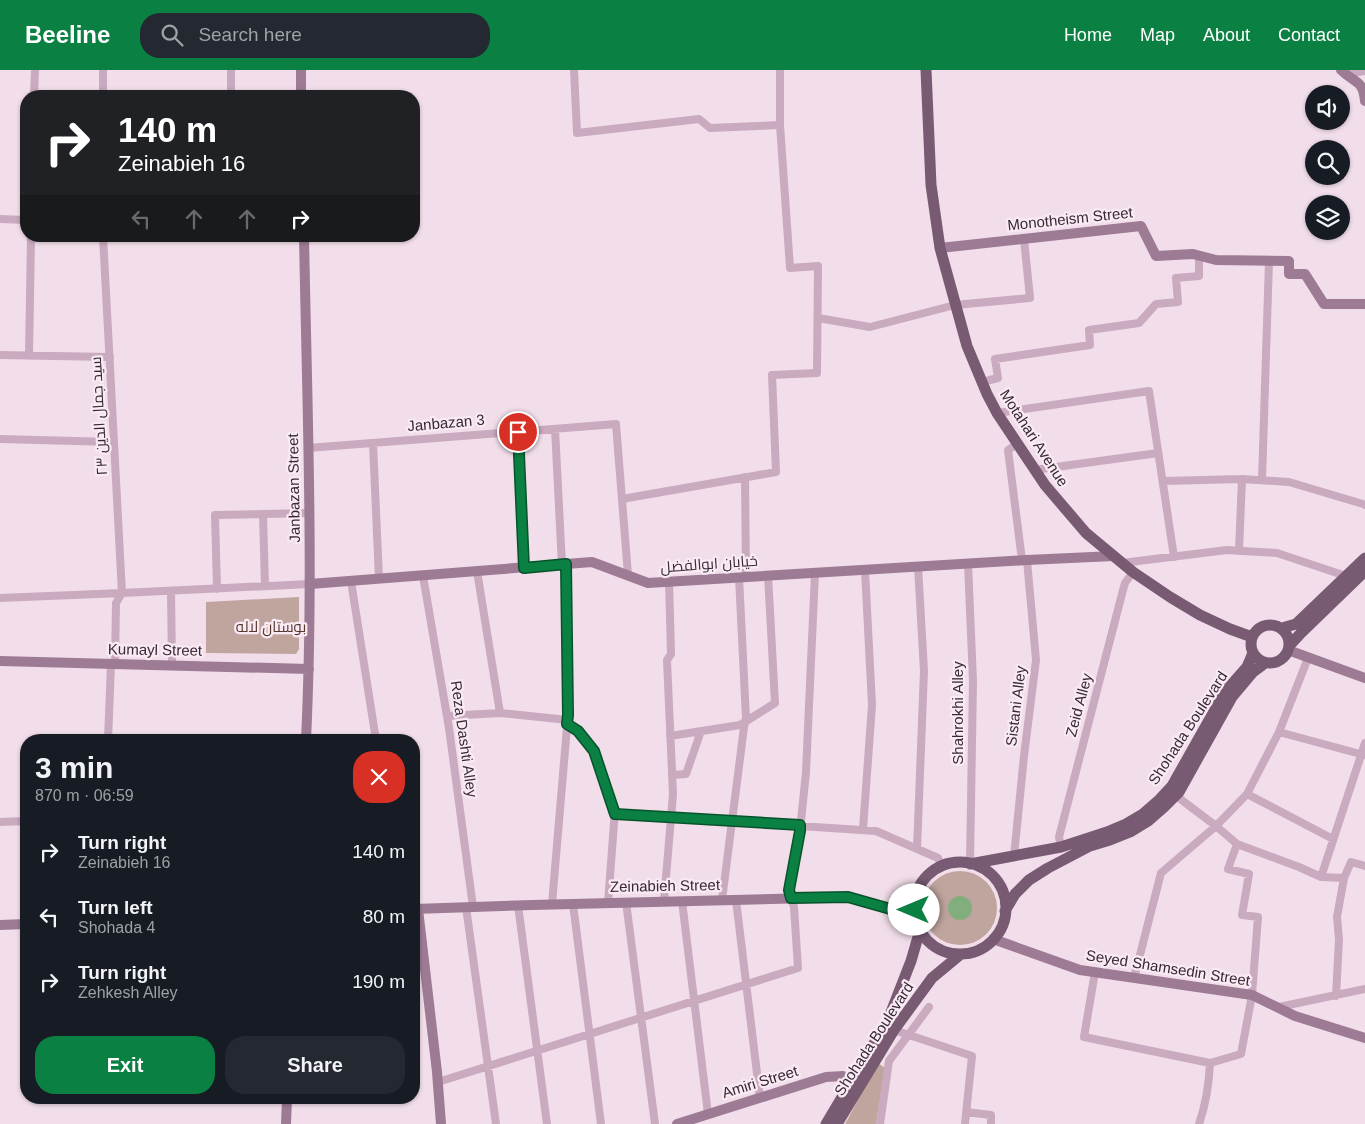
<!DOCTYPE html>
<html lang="en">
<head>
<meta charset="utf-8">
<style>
  :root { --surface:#171b24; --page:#242831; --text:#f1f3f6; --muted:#9ea1a6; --accent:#0b8043 }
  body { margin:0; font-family:Helvetica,Cairo,sans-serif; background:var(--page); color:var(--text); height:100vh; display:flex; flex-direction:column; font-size:19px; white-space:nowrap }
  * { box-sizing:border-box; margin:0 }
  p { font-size:16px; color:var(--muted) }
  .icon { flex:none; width:28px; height:28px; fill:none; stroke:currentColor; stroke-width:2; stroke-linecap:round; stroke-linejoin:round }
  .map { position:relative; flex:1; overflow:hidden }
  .sheet { position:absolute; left:20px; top:664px; width:400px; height:370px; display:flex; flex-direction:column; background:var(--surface); border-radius:20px; box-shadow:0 1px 4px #0004 }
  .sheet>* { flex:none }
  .top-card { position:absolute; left:20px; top:20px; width:400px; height:152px; border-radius:20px; box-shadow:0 1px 4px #0004; background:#202124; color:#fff; overflow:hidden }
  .controls { position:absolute; left:1305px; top:15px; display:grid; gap:10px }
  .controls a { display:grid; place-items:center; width:45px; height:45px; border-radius:50%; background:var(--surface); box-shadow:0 1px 4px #0004; font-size:25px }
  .pin { position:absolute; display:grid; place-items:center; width:42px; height:42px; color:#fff; margin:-21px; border:2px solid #fff; border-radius:50%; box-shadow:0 1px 5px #0007 }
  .me { position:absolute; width:55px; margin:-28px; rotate:270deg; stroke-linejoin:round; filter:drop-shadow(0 0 4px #0008) }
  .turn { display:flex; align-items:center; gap:18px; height:105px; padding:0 15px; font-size:22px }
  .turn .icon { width:65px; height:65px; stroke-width:2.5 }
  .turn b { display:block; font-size:35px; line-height:42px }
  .lanes { display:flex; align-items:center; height:48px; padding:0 15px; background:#0003; justify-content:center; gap:25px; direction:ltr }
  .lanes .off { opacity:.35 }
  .round { display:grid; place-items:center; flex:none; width:52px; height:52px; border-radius:20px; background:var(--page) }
  .overview { display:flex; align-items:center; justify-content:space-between; height:85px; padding:0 15px }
  h1 { font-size:30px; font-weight:700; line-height:38px }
  .action { display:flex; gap:10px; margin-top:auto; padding:10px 15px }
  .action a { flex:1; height:58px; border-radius:20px; background:var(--accent); color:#fff; font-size:20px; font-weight:700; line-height:58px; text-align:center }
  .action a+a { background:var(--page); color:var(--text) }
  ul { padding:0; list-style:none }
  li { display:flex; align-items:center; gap:15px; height:65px; padding:0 15px }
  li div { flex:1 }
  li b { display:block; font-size:19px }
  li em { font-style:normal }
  header { display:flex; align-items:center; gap:30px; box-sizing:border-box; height:70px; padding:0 25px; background:var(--accent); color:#fff }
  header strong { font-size:24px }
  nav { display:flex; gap:28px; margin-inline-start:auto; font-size:18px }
  .search { width:350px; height:45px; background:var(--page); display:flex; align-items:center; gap:12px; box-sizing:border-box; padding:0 18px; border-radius:20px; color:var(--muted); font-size:19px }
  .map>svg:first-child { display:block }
  .green { fill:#c0a59e }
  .water { fill:#82ae7e }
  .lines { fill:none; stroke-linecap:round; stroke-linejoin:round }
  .street { stroke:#c9aabf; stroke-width:8 }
  .secondary { stroke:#9d7b95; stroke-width:10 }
  .primary { stroke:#785b73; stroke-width:11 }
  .route-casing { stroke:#07532c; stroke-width:12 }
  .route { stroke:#0b8043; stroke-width:9 }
  .labels { text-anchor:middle; stroke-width:4.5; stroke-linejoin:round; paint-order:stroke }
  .street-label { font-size:15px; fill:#372935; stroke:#f9eaf3 }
  .park-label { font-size:15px; fill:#55372e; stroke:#f9eaf3 }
</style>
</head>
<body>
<header>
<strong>Beeline</strong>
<div class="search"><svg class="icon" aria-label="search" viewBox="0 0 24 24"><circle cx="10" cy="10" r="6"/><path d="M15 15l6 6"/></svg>Search here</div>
<nav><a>Home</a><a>Map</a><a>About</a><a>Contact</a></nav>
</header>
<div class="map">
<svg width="1365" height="1054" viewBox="0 0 1365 1054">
  <rect width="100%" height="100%" fill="#f2deea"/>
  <path class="green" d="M299 527V579L296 584 206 583V532Z
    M923 838a37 37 0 1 1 74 0a37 37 0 1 1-74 0Z
    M878 993 885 998 876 1054H845Z"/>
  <path class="water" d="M948 838a12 12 0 1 1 24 0a12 12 0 1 1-24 0Z"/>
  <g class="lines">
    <path class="street" d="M231 0V26
      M574 0 577 63 699 49 710 58 780 55
      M1346 4 1365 1
      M34 26 35 0
      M103 26V0
      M0 149 26 150
      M103 166 122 523
      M818 248 870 257 955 235 1030 228 1024 169
      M0 285 110 287
      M29 286 31 166
      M982 312 998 308 995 289 1090 275 1089 260 1139 253 1156 234 1178 232 1176 208 1199 206V186
      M997 343 1149 321 1174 487
      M555 359 562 495
      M518 361 524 498
      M0 369 114 372
      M373 373 379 509
      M1017 374 1008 380 1022 490
      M308 378 616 354 628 505
      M1034 400 1158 383
      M745 407 746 507
      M1262 410 1269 191
      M1163 411 1242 409 1289 412 1363 434 1365 435
      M622 429 776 402 772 305 817 303 818 196 790 198 780 55V0
      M263 444 265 516
      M1239 481 1242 409
      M968 493 973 611 970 794
      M1122 493 1227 480 1277 483 1346 506
      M477 501 500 643
      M423 506 449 658 473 837
      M351 511 376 670
      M217 519 215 445 309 443
      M171 521 172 595
      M0 528 122 523 310 514
      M115 594 116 533 122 523
      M447 646 500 643 568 650
      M567 654 578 661 594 681 615 740 608 833
      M1279 662 1364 685
      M670 666 740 655 775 633 768 505
      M108 670 111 594
      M672 705 686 704 701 661
      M1247 724 1333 769
      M1175 725 1216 756 1237 774 1299 797 1321 807 1344 808
      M615 744 876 761 938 788 942 796
      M0 752 26 751
      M863 759 872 635 865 500
      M1061 777 1059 767 1123 520 1125 513 1133 502
      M917 779 924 601 918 496
      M1014 786 1024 686 1036 590 1027 490
      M1321 807 1365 673
      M722 830 744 657 746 648 739 507
      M736 830 760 1028
      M664 831 673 724 667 590 671 584 669 511
      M682 831 708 1044
      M626 832 655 1054
      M552 834 568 645 566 495
      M573 834 601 1054
      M518 835 547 1054
      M466 837 496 1054
      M1095 902 1084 967 1210 993 1241 984 1252 925 1258 847 1242 845 1249 804 1228 799 1237 774
      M1134 908 1161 803 1216 756 1247 724 1279 662 1308 588
      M1336 926 1339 870 1337 847 1344 808 1351 792 1365 796
      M1279 937 1365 919
      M894 960 972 986 965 1054
      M438 1012 798 898 794 837 789 820 800 761 806 702 815 503
      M966 1042 991 1045V1054
      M880 1054 889 991 929 937
      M1199 1054C1206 1034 1209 1014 1210 993"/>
    <path class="secondary" d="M301 0V26
      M1341 0C1354 13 1363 9 1365 31
      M304 166C307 334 314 502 306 670
      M940 178 1141 156 1156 186 1193 184 1216 190 1289 191V204H1305L1324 234H1365
      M310 514 592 492 648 513 1027 490 1114 486
      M1288 580 1365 608
      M0 591 309 599
      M414 839 532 835 848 827 915 846
      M418 839 437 1002 441 1054
      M0 855 26 854
      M993 869 1080 900 1252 925 1295 946 1365 968
      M286 1054 287 1028
      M677 1054 826 1007 843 1006 852 1011"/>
    <path class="primary" d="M926 0 931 115 940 178 967 276 987 324 997 343 1045 415 1086 463 1133 502 1170 527 1200 545 1230 559 1252 567
      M1251 574a19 19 0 1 1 38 0a19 19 0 1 1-38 0Z
      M1282 558 1296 554 1365 488
      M1289 576 1301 563 1365 501
      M914 838a46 46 0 1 1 92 0a46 46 0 1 1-92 0Z
      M970 794 1061 777 1107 762 1126 754 1143 744 1158 731 1172 716 1225 622 1247 597 1253 583
      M1005 841 1015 824 1029 810 1048 798 1090 776 1110 770 1130 762 1148 751 1164 737 1179 722 1232 627 1253 602 1265 593
      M826 1054 888 950 911 891 920 860
      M837 1054 894 960 932 908 961 884"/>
  </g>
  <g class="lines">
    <defs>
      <path id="route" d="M518 362 524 498 566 494 568 645 567 654 578 661 594 681 615 744 800 755V761L789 820 791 828 848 827 915 846 914 840"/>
    </defs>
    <use href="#route" class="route-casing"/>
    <use href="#route" class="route"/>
  </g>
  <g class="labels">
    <g class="street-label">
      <text transform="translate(1070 149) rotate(-6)" y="5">Monotheism Street</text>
      <text transform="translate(99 346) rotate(-93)" y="5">سید جمال الدین ۲۳</text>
      <text transform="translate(446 353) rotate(-5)" y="5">Janbazan 3</text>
      <text transform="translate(1034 368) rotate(57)" y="5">Motahari Avenue</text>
      <text transform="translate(294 418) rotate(-91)" y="5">Janbazan Street</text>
      <text transform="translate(709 494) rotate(-4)" y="5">خیابان ابوالفضل</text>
      <text transform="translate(155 580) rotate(1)" y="5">Kumayl Street</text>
      <text transform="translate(1079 635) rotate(-75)" y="5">Zeid Alley</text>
      <text transform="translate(1016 636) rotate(-83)" y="5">Sistani Alley</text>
      <text transform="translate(958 643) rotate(-90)" y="5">Shahrokhi Alley</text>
      <text transform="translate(1188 658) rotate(-57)" y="5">Shohada Boulevard</text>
      <text transform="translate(464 669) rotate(82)" y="5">Reza Dashti Alley</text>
      <text transform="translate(665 816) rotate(-1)" y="5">Zeinabieh Street</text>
      <text transform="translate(1168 898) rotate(9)" y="5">Seyed Shamsedin Street</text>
      <text transform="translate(874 969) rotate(-57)" y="5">Shohada Boulevard</text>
      <text transform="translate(760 1012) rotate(-17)" y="5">Amiri Street</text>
    </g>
    <g class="park-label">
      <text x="271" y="562">بوستان لاله</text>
    </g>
  </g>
</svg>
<div class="controls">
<a><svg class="icon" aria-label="sound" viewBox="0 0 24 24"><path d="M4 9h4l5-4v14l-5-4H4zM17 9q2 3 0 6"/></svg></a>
<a><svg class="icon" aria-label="search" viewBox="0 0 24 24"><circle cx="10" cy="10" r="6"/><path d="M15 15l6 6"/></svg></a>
<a><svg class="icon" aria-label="layers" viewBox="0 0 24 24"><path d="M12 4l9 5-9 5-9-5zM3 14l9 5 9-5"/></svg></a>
</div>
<div class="pin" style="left:518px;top:362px;background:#d93025"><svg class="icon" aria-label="arrive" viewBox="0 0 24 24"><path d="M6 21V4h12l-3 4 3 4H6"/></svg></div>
<svg class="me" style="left:914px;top:840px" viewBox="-20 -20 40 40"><circle r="19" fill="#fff"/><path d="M0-13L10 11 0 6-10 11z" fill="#0b8043"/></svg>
<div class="top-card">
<div class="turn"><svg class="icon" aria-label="right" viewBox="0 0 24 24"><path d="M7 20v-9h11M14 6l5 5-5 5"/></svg><div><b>140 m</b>Zeinabieh 16</div></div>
<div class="lanes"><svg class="icon off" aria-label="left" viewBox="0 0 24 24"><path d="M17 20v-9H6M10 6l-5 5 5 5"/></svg><svg class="icon off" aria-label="ahead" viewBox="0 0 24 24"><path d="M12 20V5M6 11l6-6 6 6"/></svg><svg class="icon off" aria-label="ahead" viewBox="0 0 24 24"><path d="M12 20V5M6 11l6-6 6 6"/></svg><svg class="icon" aria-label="right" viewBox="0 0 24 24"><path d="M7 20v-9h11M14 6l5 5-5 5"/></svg></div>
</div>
<section class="sheet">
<div class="overview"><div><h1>3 min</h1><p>870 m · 06:59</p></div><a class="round" style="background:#d93025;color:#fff"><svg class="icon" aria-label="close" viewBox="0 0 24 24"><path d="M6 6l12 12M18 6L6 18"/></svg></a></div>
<ul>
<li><svg class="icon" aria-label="right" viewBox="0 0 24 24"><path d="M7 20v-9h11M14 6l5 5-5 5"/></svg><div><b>Turn right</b><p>Zeinabieh 16</p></div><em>140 m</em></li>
<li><svg class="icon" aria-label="left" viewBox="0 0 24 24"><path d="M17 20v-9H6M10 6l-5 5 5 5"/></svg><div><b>Turn left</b><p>Shohada 4</p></div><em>80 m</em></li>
<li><svg class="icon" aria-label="right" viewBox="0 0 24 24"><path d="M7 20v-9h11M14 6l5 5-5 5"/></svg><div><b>Turn right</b><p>Zehkesh Alley</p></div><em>190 m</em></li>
</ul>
<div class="action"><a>Exit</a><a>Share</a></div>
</section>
</div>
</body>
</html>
